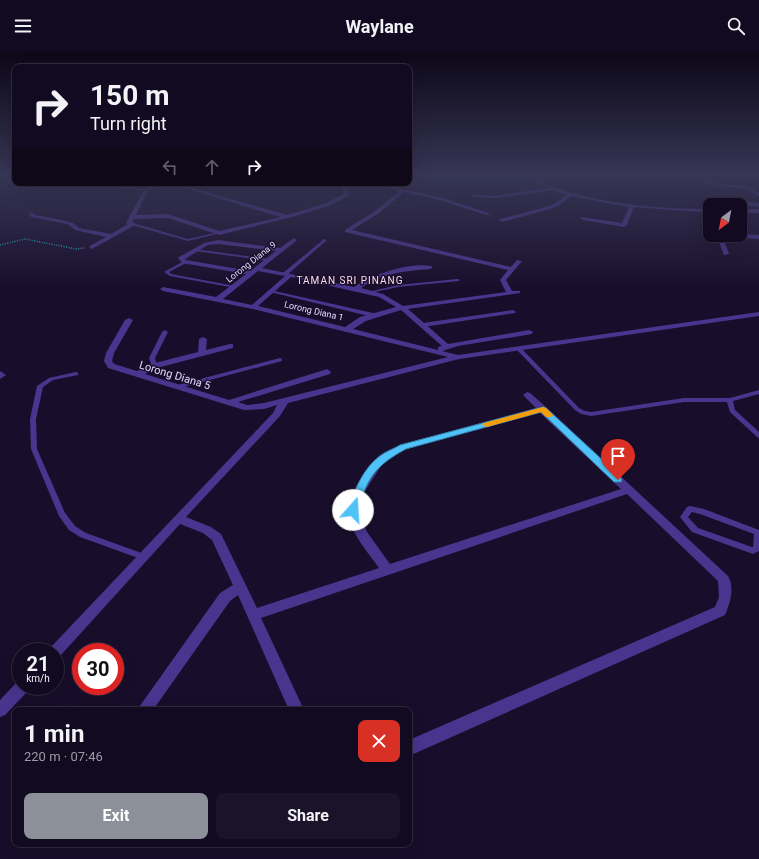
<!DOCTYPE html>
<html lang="en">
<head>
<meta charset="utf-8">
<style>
  :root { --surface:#120a20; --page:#1b1329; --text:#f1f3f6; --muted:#9c9aa5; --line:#312b3e; --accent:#8c9099 }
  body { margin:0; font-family:Roboto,sans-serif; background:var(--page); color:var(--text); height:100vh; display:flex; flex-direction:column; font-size:15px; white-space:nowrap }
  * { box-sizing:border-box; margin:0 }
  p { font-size:13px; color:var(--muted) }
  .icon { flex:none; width:22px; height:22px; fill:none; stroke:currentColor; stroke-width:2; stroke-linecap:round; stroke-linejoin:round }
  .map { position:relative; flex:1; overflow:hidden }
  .details { position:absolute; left:12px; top:655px; width:400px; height:140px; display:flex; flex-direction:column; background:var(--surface); border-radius:8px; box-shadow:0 4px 16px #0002,0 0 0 1px var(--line) }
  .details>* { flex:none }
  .hud { position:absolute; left:12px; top:12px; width:400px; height:122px; border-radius:8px; box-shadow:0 4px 16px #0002,0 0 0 1px var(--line); background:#120a20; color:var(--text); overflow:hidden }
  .needle { width:26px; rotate:212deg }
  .buttons { position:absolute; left:703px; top:146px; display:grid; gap:8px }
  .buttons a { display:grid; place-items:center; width:44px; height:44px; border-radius:8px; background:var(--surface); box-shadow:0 4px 16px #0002,0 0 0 1px var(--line); font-size:20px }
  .speed { position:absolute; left:12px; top:591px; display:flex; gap:8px; font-size:20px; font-weight:700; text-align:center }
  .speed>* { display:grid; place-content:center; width:52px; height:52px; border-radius:50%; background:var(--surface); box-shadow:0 4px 16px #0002,0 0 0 1px var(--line); line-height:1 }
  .speed small { font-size:10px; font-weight:400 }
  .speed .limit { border:6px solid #d22; background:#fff; color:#111 }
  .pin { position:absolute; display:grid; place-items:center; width:34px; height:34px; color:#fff; margin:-41px -17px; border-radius:50% 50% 50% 0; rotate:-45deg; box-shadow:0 0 4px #0007 }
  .pin .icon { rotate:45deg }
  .me { position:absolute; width:44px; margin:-22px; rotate:19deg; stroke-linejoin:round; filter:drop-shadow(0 0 3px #0008) }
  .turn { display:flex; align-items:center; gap:14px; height:84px; padding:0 12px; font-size:18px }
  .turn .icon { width:52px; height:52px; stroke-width:2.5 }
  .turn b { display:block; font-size:28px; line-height:34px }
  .lanes { display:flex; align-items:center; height:38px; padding:0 12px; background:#0003; justify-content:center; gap:20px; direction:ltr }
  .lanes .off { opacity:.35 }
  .round { display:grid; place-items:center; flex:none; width:42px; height:42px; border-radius:8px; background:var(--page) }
  .headline { display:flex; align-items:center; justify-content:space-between; height:68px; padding:0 12px }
  h1 { font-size:24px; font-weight:700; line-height:30px }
  .cta { display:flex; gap:8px; margin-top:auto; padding:8px 12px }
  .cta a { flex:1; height:46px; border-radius:8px; background:var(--accent); color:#fff; font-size:16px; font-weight:700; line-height:46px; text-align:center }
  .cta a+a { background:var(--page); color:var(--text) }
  header { display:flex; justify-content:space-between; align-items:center; height:52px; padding:0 12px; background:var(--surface); font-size:18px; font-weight:700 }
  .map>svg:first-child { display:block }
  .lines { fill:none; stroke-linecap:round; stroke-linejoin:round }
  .river { fill:#06124c; fill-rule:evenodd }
  .path { stroke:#25b2c6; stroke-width:1.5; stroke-dasharray:1 1.5; stroke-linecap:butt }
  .service { fill:#49358e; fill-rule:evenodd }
  .minor { fill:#49358e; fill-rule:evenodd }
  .tertiary { fill:#49358e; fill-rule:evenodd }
  .route { fill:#4fc3f7; stroke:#337fa1 }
  .slow { fill:#f59e0b }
  .labels { text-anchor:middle; stroke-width:3; stroke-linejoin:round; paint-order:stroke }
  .far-street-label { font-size:9px; fill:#e3d8ff; stroke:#180e2b }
  .far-neighbourhood-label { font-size:10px; letter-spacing:1px; fill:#ffdaeb; stroke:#180e2b }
  .street-label { font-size:11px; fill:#e3d8ff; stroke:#180e2b }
</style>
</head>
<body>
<header><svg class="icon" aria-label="menu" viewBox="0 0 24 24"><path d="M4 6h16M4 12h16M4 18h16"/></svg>Waylane<svg class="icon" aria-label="search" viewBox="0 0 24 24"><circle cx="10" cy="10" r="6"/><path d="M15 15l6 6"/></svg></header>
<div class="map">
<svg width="759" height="807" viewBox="0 0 759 807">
  <rect width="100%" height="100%" fill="#180e2b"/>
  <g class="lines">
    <path class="river" d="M532 124H561L560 126C517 137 470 134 426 133L421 130 426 127H491Z"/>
    <path class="path" d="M0 193 25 187 76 197 84 196"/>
    <path class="service" d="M85 131H95L148 138 146 139Z
      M133 171 188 187 219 180 221 181 188 189 132 173V171Z
      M324 187 327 188 287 223H283V221Z
      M194 197 269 207 271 208 269 209 195 199H194Z
      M184 209H186V211L169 220 171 222 235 234 237 235 235 236 170 224 164 220Z
      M457 227H459V229L398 235 370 241 368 240 398 233Z
      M270 238 373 261 376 263 373 265 270 240Z
      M513 258 516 260 515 261 423 275 420 273 423 271Z
      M165 278 168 280 155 306 157 314 154 316 152 315 149 306 162 280Z
      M519 295 521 296 579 356 585 359 591 360 684 346H730L759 338V342L733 349 735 358 759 380V386L757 385 730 360 727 350H684L591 364 581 362 575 358 517 298 516 297Z
      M280 306 282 307V309L176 337 173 335 174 334Z
      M76 320 78 321V323L53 328 43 335 36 367 37 397 65 461 75 474 86 481 147 503 148 505 147 507 144 508 141 507 80 485 69 478 59 464 31 397 30 367 37 334 49 326Z
      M690 454 704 457 759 478V499L753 502 692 480 680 465 687 455ZM692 460 700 462 754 482 753 495H752L698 476 688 465Z"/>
    <path class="minor" d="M528 124C536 124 540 129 547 133 560 138 574 142 588 145 628 154 669 157 710 157V161H707L710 166V172L708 171 701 160 634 155 627 173 624 175 583 168 580 166 581 165 622 171 629 155 571 144 558 154 550 157 502 170 499 168 500 167 546 155 554 152 566 143 553 138 495 146 474 145 472 144 474 143 495 144 548 136Z
      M707 130 749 135 759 141V144L748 137 705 132Z
      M140 131H152L158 133 156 134Z
      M168 131H175L287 163 324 152 344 142 342 136 346 131H350L346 136 349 141 348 144 328 154 292 165 219 183 168 166 134 167 132 170 135 171V173L92 197 89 195 90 194 106 185 75 178 69 173 63 171 31 165 29 162 32 160 35 163 66 169 73 171 79 176 111 182 128 172 126 171 144 138 146 137 148 138 136 163 168 162 219 179 281 165Z
      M379 131H386L402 137 443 146 491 162 486 163 440 148 404 140 379 161 352 178 511 215 517 208 522 209 506 228 512 239H520V241L408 257 448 292 529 278 533 280 532 282 458 294 442 299 458 303 759 260V264L459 307 288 351 280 364 186 465 211 475 221 482 257 556 379 516C368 500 350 481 348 460 346 446 369 411 380 403 386 399 393 396 400 393L536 356 523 343 527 340 530 341 546 355 728 524C735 536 730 551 725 563L409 704V688L715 555 719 545 718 529 627 442 261 566 304 658H289L238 543 230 549 153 658H137L220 541 233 533 212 488 203 481 180 472 60 604 55 606V600H48L50 596 273 361 277 353 264 357 244 358 108 316 104 309 106 301 125 268 129 266 133 268 114 301 112 309 114 312 137 319 151 312 198 300 199 287 203 285 207 287 206 298 230 292H233V296L157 316 145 322 229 348 324 318 327 317 331 320 330 322 238 350 247 353 264 351 448 305 253 257 163 239 160 237 163 235 216 245 246 222 182 211 178 206 179 205 204 191 218 188 280 196 294 186 297 188 296 189 262 216 354 235C373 222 409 210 432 214V216L430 217C405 219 382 221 361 236L383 242 403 254 506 240 500 228 508 218 345 180V178L375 159 399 140ZM218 192 276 199 250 219 186 208 185 207 208 193ZM258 219 285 224 252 253 223 247ZM291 225 379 245 396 255 360 265 345 275 258 254ZM401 258 442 294 438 295V298L353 277 366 269ZM540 361 621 437 390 512 367 480 359 460V454L365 439 383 411 406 397Z
      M711 145 759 151V155L709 148V146Z
      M740 157H759V161H740Z
      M740 182 759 183V187L723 185 729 202 724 203 716 183Z
      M0 319 6 323 0 327Z
      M21 628V634H30L28 639 5 663 0 665V648L18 629Z"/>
    <path class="tertiary" d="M156 131H162L148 139 144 138Z"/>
  </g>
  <linearGradient id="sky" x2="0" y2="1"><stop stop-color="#0d0818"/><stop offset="0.52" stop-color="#373655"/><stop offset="1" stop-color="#373655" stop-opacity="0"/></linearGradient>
  <rect width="759" height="237" fill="url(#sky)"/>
  <path class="route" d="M543 355 546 356 621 425 622 428 621 430H614L541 360 406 397C386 408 373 417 364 440 361 447 360 454 356 461H349L348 458C354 439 363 416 380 404 386 399 394 397 400 393Z"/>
  <path class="slow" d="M543 355 546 356 553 363 552 365H546L541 360 487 375 482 373 484 371Z"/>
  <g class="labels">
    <g class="far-street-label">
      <text transform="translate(251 210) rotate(-38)" y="3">Lorong Diana 9</text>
      <text transform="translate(314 259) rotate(13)" y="3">Lorong Diana 1</text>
    </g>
    <g class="far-neighbourhood-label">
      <text x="350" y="232">TAMAN SRI PINANG</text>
    </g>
    <g class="street-label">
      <text transform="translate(175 323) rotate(17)" y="4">Lorong Diana 5</text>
    </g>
  </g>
</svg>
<div class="buttons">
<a><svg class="needle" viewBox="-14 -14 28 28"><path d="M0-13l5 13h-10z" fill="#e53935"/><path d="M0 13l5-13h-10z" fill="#9c9aa5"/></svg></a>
</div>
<div class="speed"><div>21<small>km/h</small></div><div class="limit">30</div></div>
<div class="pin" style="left:618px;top:428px;background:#d93025"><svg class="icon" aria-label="arrive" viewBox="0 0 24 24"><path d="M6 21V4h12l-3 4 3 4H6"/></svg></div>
<svg class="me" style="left:353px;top:458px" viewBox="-20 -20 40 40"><circle r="19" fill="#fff"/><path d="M0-13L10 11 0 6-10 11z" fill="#4fc3f7"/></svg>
<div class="hud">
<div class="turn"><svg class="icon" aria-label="right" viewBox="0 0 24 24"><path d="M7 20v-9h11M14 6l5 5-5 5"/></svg><div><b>150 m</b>Turn right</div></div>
<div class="lanes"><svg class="icon off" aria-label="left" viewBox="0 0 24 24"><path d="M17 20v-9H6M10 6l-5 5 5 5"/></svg><svg class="icon off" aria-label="ahead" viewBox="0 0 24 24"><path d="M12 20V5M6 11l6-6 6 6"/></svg><svg class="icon" aria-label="right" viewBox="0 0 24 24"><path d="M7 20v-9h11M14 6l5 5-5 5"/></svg></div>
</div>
<section class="details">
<div class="headline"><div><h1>1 min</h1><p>220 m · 07:46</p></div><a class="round" style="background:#d93025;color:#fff"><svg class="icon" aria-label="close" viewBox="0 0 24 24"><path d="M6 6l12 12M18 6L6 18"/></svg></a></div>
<div class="cta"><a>Exit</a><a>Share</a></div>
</section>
</div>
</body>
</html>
